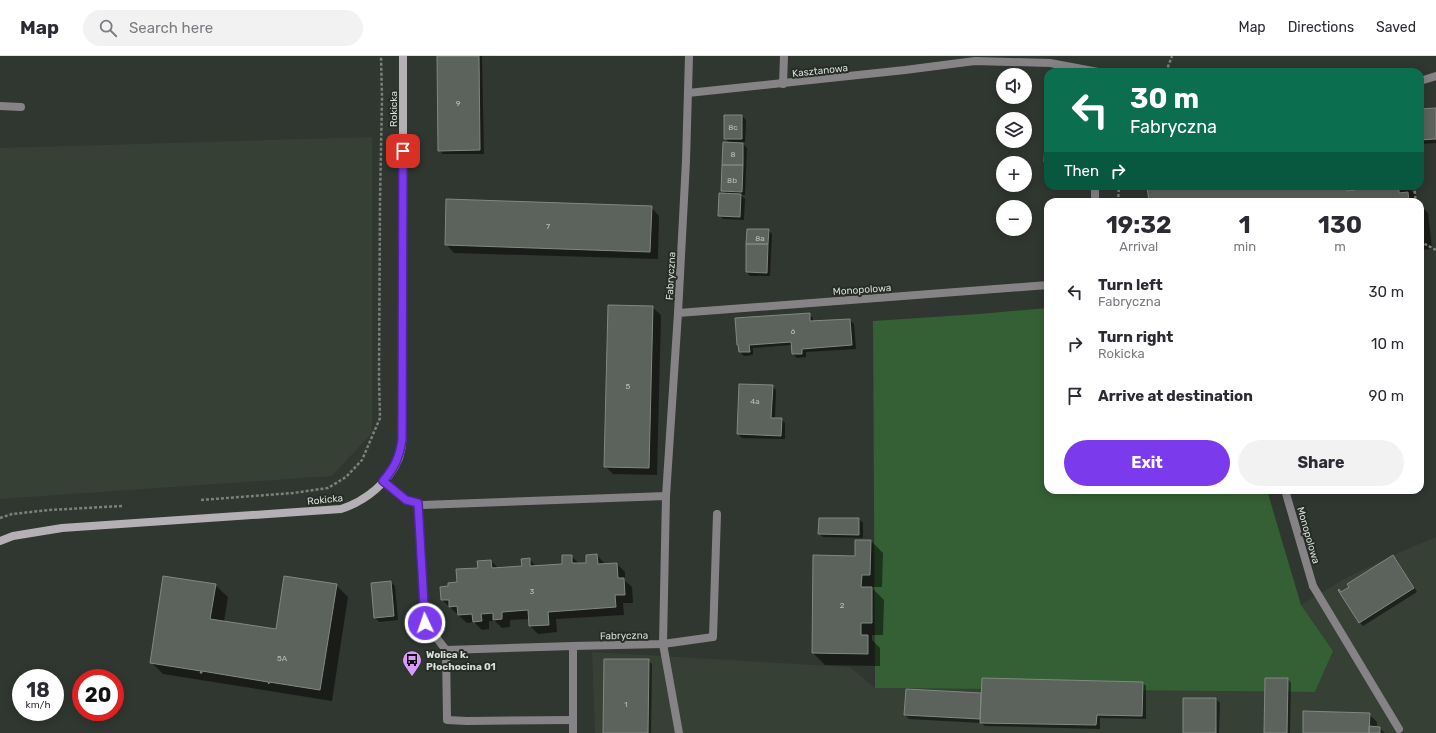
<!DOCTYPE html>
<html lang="en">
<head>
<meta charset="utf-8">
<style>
  :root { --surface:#fff; --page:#f2f2f3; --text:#2b2b33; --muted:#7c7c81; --line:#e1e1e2; --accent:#7c3aed }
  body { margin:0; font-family:Rubik,sans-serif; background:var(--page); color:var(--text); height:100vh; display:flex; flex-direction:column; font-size:15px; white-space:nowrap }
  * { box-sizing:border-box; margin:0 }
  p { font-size:13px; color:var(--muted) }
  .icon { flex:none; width:22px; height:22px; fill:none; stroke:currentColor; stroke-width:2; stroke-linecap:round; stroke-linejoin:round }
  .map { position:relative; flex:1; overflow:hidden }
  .sheet { position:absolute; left:1044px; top:142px; width:380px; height:296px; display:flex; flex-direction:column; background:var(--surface); border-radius:12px; box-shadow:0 2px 10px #0003 }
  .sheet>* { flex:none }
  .top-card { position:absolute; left:1044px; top:12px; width:380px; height:122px; border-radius:12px; box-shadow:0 2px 10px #0003; background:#0b6e4f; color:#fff; overflow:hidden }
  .fabs { position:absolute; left:996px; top:12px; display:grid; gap:8px }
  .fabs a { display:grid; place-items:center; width:36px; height:36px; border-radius:50%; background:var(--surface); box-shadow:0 2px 10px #0003; font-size:20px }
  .speed { position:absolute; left:12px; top:613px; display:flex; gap:8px; font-size:20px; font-weight:700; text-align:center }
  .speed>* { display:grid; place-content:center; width:52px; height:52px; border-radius:50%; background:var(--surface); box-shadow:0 2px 10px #0003; line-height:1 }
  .speed small { font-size:10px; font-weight:400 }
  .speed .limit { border:6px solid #d22; background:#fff; color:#111 }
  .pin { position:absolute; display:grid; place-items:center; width:34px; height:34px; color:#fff; margin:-17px; border-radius:8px; box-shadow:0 2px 6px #0006 }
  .me { position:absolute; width:44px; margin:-22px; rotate:357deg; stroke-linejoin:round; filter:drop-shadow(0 0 3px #0008) }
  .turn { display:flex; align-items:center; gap:14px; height:84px; padding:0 20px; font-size:18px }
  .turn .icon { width:52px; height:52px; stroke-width:2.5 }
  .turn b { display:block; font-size:28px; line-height:34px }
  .then { display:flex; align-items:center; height:38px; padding:0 20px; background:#0003; gap:8px; font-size:15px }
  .eta { display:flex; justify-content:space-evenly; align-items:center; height:68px; text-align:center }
  .eta b { font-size:24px; font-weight:700; line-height:28px }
  .cta { display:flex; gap:8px; margin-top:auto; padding:8px 20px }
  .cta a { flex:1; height:46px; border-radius:24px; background:var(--accent); color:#fff; font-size:16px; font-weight:700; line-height:46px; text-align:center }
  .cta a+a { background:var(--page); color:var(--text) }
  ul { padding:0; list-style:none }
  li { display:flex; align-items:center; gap:12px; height:52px; padding:0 20px }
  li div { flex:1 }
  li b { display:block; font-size:15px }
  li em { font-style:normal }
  header { display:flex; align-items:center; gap:24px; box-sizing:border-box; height:56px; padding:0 20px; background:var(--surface); border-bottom:1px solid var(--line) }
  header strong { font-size:19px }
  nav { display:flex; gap:22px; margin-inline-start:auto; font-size:14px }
  .search { width:280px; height:36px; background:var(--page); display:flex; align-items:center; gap:10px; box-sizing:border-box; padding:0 14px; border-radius:22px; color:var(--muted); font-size:15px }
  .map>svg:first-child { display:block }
  .built { fill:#364035 }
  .green { fill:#356035 }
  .shadow { fill:#0007 }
  .building { fill:#5c635c; stroke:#818881 }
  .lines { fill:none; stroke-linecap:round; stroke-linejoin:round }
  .path { stroke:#7b807b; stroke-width:2.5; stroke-dasharray:3 2; stroke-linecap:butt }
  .lane { stroke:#868387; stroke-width:8 }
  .street { stroke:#868387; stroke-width:8 }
  .secondary { stroke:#b4b0b6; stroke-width:8 }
  .route-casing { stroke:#51269a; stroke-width:10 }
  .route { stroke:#7c3aed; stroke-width:7 }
  .labels { text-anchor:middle; stroke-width:4; stroke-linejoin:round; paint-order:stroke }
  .number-label { font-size:8px; fill:#babeba }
  .street-label { font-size:10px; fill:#d9ddd9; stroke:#262c26 }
  .poi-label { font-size:10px; font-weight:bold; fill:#d9ddd9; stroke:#262c26; text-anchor:start }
</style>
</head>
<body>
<header>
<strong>Map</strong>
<div class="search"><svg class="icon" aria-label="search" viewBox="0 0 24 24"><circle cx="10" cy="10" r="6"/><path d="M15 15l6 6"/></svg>Search here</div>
<nav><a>Map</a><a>Directions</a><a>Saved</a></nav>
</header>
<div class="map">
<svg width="1436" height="677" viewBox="0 0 1436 677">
  <rect width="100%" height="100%" fill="#303630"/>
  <path class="built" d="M372 81V377L332 420 0 443V92Z
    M1436 481V677H595L592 596 850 611 875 632 1315 636 1333 595 1301 549 1344 523 1398 497Z"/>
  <path class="green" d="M1048 252V434H1267L1301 549 1333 595 1315 636 875 632 873 265 979 258Z"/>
  <path class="shadow" d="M438 0H482L484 98H443L439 94Z
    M1436 53V87L1420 88V54Z
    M742 60 746 64 745 86H741L747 92 745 139H741L745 143 744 164 723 163 719 159 726 138 723 135 730 87 725 82Z
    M1148 130H1407L1417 140 1418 146H1150Z
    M1420 149 1428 157 1432 193 1420 194Z
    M651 151 659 160 658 203 454 197 446 188Z
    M768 174 772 178 770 220H750L747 216Z
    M652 251 661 259 657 419 613 418 605 410Z
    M809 258 813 262V266L850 264 854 268 856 293 806 296V301L797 302 793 298 792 289 753 292V299L744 300 740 296V291L738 289Z
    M772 330 776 334 775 363H781L785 367V383L742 382 738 378Z
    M859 463 863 467V482L823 481 820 478Z
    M871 485 883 497 882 531H873V533L884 544 883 579H872V584L880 592V610L825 609 813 597 856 501Z
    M597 499 605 508H617L625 516V525L632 531 633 547H623L624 559 556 563 557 576 538 578 530 570V563L510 564V571L502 572 495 565H489V573L482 574 474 566 467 567 442 544 449 531 458 527 491 505 499 513 523 511 529 503 536 510 563 508 571 500 580 508H587Z
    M1393 500 1397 504 1417 536 1363 570 1359 566Z
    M391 526 395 530 398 564 379 566 375 562Z
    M215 529 228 541 224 566 277 574 336 529 348 541 332 645 163 618 151 606Z
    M648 604 652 608 651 677H604Z
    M1288 623 1291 627 1290 677H1265Z
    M1143 627 1146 630V663L1100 662V673L985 670 981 667 909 663 905 659 906 634 982 638Z
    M1216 643 1220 647 1219 677H1184Z
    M1369 658 1377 666V672H1380L1385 677H1304Z"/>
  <path class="building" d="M437 0H479L480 94 438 95Z
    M1047 39H1048V106H1044Z
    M1436 52V83L1420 84V53Z
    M724 59H742V83H724Z
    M723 86 743 87V109H722Z
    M722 109H743L742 136 721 135Z
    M1147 130H1243V131L1251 130H1295V133L1303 132 1302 130H1347V135L1355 134 1354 130H1399V137L1408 136 1409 146H1149Z
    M719 137 741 138 740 161 718 160Z
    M446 143 652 150 650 196 445 189Z
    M747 173H769L768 188H746Z
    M746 188H768L767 217 746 216Z
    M608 249 653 250 649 412 604 411Z
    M810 257V265L850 263 852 289 802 293V298H792L791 286 749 289 750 296H739L738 289H737L735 262Z
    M739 328 773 329 771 362H782L781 380 737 378Z
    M819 462H859V479L818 478Z
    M855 484H871L870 519H862L861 531H872V567H861V579H868V598L812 597 813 499 855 500Z
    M597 498 598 508 617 507 618 522H624L625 539H615L616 551 548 556 549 569 529 570 528 554 502 556V563L493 564V557L481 558 482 565 473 566 472 558 458 559 457 550 449 551V544H441L440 531 448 530V527L457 526 456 513 478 512 477 505 491 504 492 512 522 510 521 503 530 502V510L562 508V499H572V507H586V499Z
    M1393 499 1414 532 1359 567 1338 534 1339 533 1341 536 1349 531 1347 528Z
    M163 520 216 528 210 563 276 573 284 520 337 528 320 634 269 626V628L268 626 202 615V617H200L201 615 150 607Z
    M391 525 394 560 374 562 371 527Z
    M604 603H649L648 677H603Z
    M982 622 1143 626 1142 660 1097 659 1096 669 980 667Z
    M1265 622H1288L1287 677H1264Z
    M906 633 981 637 980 663 904 659Z
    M1183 642H1216V677H1183Z
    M1303 655 1370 657 1369 677H1303Z
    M1369 670 1380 671V677H1369Z"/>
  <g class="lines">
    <path class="path" d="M1166 16 1172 0
      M1414 130 1416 146
      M1118 146 1119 130
      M1420 180 1421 186 1436 194
      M201 444 293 437 328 432 346 421 362 404 380 362 379 322 380 144 382 42 381 0
      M0 462 12 458 49 454 122 450"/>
    <path class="lane" d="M783 28 784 0
      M1095 130V146
      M418 447 425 567 446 594 447 664 467 665 572 664
      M1313 530 1399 673
      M446 594 573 590
      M679 677 663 588 713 581 717 458"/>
    <path class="street" d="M1420 25 1436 20
      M688 37 905 14 975 5 1050 7 1098 16
      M0 50 21 51
      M678 257 1048 229
      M383 425 406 444 422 449 666 440
      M1285 434 1313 530
      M573 677V590L663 588 666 440 678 257 686 105 689 0"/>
    <path class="secondary" d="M0 485 13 480 62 472 341 453C366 445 389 426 399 402 403 390 403 377 403 364V0"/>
  </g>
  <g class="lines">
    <defs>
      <path id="route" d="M403 95 402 384C399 402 395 411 383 425L406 444 418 447 425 567"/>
    </defs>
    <use href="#route" class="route-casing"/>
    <use href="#route" class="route"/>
  </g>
  <defs>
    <symbol id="bus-pin" viewBox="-11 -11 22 30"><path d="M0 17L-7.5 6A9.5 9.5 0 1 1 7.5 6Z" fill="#d79bf9" stroke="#262c26"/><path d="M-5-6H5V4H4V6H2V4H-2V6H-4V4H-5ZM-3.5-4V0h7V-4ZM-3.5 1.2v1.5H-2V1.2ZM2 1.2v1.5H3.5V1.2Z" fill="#111"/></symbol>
  </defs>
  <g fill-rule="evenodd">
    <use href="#bus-pin" x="401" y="593" width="22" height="30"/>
  </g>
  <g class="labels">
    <g class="number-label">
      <text x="458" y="50">9</text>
      <text x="733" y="74">8c</text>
      <text x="733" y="101">8</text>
      <text x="732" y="127">8b</text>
      <text x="548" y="173">7</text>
      <text x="760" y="185">8a</text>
      <text x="793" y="278">6</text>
      <text x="628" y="333">5</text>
      <text x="755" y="348">4a</text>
      <text x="532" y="538">3</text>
      <text x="842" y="552">2</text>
      <text x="282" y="605">5A</text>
      <text x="626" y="651">1</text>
    </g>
    <g class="street-label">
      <text transform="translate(820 14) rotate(-6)" y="4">Kasztanowa</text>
      <text transform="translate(393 53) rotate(-90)" y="4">Rokicka</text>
      <text transform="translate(670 220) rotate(-87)" y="4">Fabryczna</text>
      <text transform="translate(862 233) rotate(-4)" y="4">Monopolowa</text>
      <text transform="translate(325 443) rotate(-6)" y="4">Rokicka</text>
      <text transform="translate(1309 479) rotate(74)" y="4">Monopolowa</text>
      <text transform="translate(624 579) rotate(-1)" y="4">Fabryczna</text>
    </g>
    <g class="poi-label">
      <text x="426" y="602">Wolica k.<tspan x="426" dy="12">Płochocina 01</tspan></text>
    </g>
  </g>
</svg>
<div class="fabs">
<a><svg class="icon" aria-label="sound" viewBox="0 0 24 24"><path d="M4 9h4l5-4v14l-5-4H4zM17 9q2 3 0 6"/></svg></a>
<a><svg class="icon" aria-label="layers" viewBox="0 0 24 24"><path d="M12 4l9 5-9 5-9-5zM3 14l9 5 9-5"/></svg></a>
<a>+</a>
<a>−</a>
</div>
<div class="speed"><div>18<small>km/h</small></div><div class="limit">20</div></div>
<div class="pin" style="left:403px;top:95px;background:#d93025"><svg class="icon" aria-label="arrive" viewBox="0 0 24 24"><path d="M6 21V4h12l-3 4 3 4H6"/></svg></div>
<svg class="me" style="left:425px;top:567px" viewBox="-20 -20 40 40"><circle r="17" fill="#7c3aed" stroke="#fff" stroke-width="3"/><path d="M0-11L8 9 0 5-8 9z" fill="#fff"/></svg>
<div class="top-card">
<div class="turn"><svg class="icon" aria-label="left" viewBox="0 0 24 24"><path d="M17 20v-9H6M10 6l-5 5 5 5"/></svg><div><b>30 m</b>Fabryczna</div></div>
<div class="then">Then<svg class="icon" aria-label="right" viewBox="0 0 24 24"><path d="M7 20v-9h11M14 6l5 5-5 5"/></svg></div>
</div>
<section class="sheet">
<div class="eta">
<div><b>19:32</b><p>Arrival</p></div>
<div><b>1</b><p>min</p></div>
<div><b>130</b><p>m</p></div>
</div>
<ul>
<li><svg class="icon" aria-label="left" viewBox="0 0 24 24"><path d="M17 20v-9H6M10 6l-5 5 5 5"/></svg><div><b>Turn left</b><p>Fabryczna</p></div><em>30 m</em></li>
<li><svg class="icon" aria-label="right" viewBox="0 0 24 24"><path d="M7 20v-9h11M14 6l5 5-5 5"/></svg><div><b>Turn right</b><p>Rokicka</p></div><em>10 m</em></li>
<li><svg class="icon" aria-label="arrive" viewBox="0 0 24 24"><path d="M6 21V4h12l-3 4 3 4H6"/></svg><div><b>Arrive at destination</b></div><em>90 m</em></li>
</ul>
<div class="cta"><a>Exit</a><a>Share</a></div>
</section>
</div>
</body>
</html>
